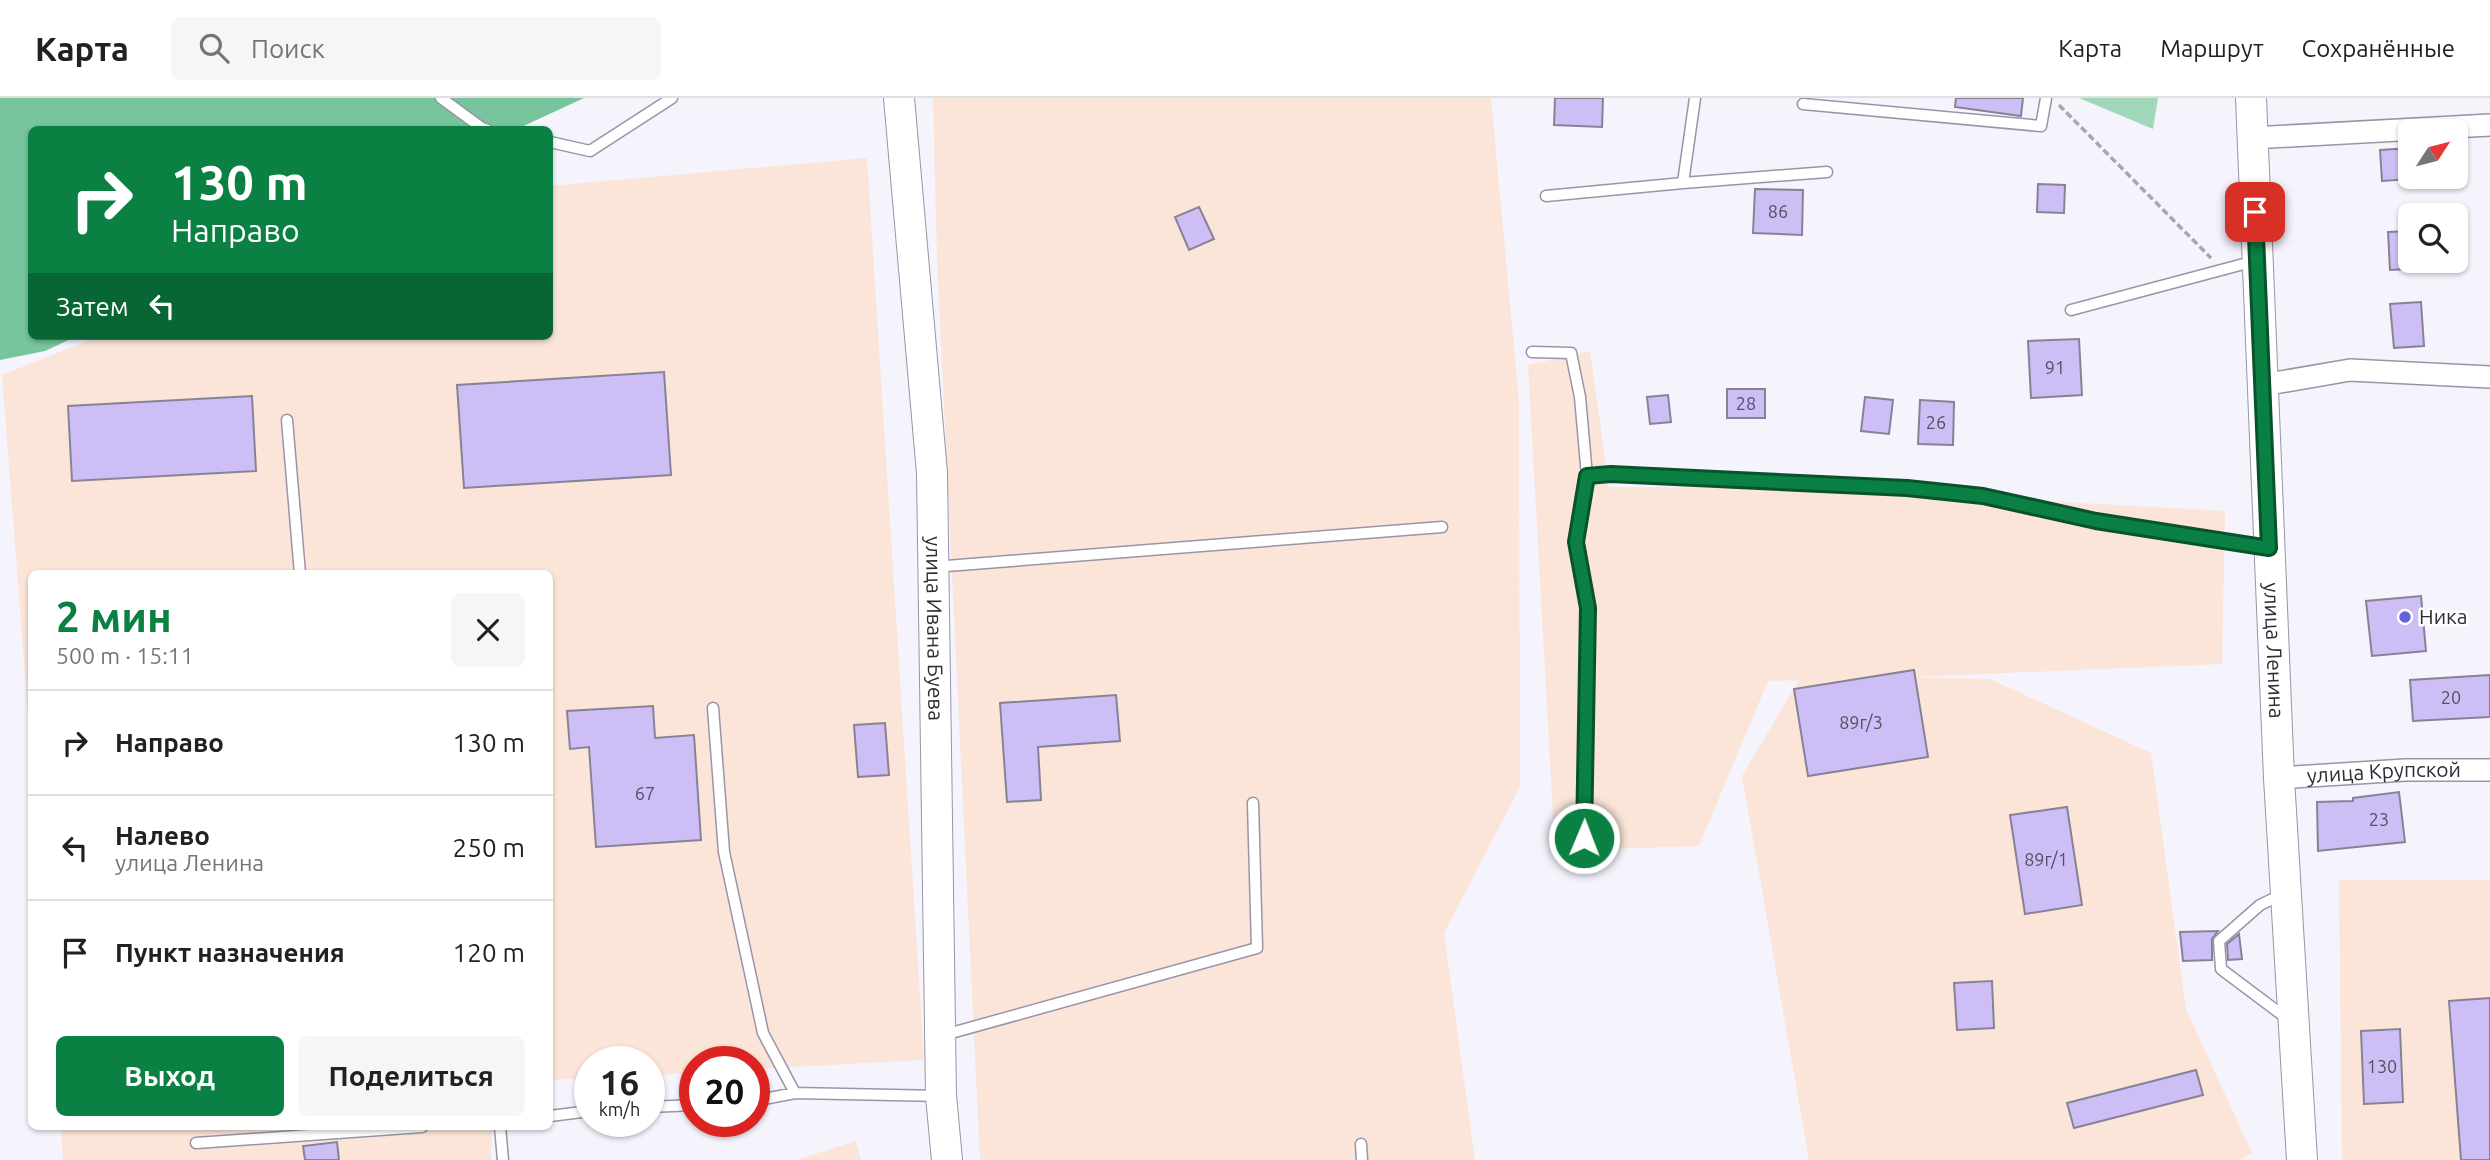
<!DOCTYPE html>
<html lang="ru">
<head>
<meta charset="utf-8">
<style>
  :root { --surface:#fff; --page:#f6f6f6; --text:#202124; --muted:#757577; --line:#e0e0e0; --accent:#0b8043 }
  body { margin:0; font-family:Ubuntu,sans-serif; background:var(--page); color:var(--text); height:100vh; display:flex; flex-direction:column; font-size:26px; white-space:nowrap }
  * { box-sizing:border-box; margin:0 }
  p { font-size:23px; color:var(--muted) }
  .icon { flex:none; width:38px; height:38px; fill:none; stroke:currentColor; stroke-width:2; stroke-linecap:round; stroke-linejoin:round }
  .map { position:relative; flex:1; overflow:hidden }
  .details { position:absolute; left:28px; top:472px; width:525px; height:560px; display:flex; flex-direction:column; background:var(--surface); border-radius:10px; box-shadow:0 2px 5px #0004 }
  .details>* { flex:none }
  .banner { position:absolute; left:28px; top:28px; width:525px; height:214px; border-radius:10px; box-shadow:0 2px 5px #0004; background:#0b8043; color:#fff; overflow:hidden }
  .needle { width:46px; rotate:54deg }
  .tools { position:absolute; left:2398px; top:21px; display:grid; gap:14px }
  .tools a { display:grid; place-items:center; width:70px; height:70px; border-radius:10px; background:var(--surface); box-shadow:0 2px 5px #0004; font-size:35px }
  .speed { position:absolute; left:574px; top:948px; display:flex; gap:14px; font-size:35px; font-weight:700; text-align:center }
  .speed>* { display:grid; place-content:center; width:91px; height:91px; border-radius:50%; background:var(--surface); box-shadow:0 2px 5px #0004; line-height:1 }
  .speed small { font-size:18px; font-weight:400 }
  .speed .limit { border:10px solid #d22; background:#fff; color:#111 }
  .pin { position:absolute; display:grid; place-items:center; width:60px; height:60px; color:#fff; margin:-30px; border-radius:14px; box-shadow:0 4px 10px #0006 }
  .me { position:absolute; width:77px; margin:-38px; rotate:1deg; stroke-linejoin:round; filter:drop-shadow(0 0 5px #0008) }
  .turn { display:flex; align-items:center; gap:24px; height:147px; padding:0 28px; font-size:32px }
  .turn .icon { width:91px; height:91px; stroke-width:2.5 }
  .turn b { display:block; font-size:49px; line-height:60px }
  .then { display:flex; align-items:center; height:66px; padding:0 28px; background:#0003; gap:14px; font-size:26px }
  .round { display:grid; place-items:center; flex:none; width:74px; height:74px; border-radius:10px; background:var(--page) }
  .overview { display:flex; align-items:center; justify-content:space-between; height:119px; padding:0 28px }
  h1 { font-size:42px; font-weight:700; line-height:52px; color:var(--accent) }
  .primary-button { display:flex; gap:14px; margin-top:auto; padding:14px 28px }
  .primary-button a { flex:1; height:80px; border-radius:10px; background:var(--accent); color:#fff; font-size:28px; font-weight:700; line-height:80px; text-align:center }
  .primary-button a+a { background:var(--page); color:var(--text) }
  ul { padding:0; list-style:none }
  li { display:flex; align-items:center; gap:21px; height:105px; padding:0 28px; border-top:2px solid var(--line) }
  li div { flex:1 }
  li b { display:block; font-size:26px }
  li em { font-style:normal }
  header { display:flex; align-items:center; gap:42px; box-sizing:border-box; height:98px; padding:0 35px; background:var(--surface); border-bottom:2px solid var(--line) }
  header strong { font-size:33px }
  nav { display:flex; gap:38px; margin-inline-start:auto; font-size:24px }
  .search { width:490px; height:63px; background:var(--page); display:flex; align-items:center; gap:18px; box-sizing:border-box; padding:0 24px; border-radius:10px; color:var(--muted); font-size:26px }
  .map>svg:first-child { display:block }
  .industrial { fill:#fbe5d8 }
  .green { fill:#a0d8b9 }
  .forest { fill:#76c59c }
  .building { fill:#cebef6; stroke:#878296; stroke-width:2 }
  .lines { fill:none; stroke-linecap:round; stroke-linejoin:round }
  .lane-casing { stroke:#9994a8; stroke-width:13 }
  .street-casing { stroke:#9994a8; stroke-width:24 }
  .secondary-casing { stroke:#9994a8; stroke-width:32 }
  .path { stroke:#a8a6ae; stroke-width:3.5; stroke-dasharray:7 3.5; stroke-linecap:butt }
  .lane { stroke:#fff; stroke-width:10 }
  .street { stroke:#fff; stroke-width:21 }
  .secondary { stroke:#fff; stroke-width:30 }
  .route-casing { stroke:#07532c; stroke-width:18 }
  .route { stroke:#0b8043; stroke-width:12 }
  .poi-dot { fill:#6264dc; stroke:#fff; stroke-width:2.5 }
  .labels { text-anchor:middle; stroke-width:5; stroke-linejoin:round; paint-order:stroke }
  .number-label { font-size:18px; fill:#565064 }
  .poi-label { font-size:21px; fill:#2e2c34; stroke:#fff; text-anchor:start }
  .street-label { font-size:21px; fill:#2e2c34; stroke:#fff }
</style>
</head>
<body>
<header>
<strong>Карта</strong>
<div class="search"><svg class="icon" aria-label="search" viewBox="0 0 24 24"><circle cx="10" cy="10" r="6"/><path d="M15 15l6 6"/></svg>Поиск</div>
<nav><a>Карта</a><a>Маршрут</a><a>Сохранённые</a></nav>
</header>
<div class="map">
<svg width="2490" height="1062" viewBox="0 0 2490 1062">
  <rect width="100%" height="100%" fill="#f5f3fc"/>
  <path class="industrial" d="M933 0H1491L1519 303 1520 689 1444 835 1475 1062H980L937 161Z
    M867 60 924 962 754 971V964H695V975L649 977V964H590V980L550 982V476H32L31 654 2 277 100 238H550V88Z
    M1590 253 1609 389 1816 390 2225 413 2222 566 1911 579 1990 581 2151 655 2186 911 2252 1055 2239 1062H1809L1742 678 1799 582 1768 583 1699 748 1555 753 1528 267Z
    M2339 782H2490V1062H2342Z
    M61 1029H492L491 1062H63Z
    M856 1043 861 1062H796Z"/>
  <path class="green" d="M2079 0H2158L2153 31Z"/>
  <path class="forest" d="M0 0H584L517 31 32 32V238H77L45 253 0 262Z"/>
  <path class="building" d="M1555 0H1603L1602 29 1554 27Z
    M1956 0H2023L2021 18 1955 9Z
    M2410 50V81L2382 83 2380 52Z
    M2038 86 2065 87 2064 115 2037 114Z
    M1755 91 1803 92 1802 137 1753 135Z
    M1199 109 1214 141 1189 152 1175 119Z
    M2410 133V171L2390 172 2388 134Z
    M2421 204 2424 248 2394 250 2390 206Z
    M2079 241 2082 297 2031 300 2028 243Z
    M664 274 671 377 464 390 457 287Z
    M1727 291H1765V320H1727Z
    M1668 297 1671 324 1650 326 1647 299Z
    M252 298 256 373 72 383 68 308Z
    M1865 299 1893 302 1889 336 1861 333Z
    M1920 302 1954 304 1953 347 1918 346Z
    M2421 498 2426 553 2372 558 2366 503Z
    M1914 572 1928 659 1808 678 1794 591Z
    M2490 577V619L2413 623 2410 582Z
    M1116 597 1120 643 1038 649 1041 702 1007 704 1000 605Z
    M653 608 655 640 694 637 701 742 596 749 589 649 570 651 567 613Z
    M885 625 889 677 858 679 854 627Z
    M2399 694 2405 744 2318 753 2317 704 2353 703V700Z
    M2067 709 2082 807 2025 816 2010 717Z
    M2218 833 2212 841V862L2183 863 2180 834Z
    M2239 836 2242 861 2228 862 2227 846Z
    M1992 883 1994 930 1957 932 1954 885Z
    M2490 900V1062H2461L2449 903Z
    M2400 931 2403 1004 2364 1006 2361 933Z
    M2196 972 2203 997 2074 1030 2067 1005Z
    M337 1044 339 1062H305L303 1048Z"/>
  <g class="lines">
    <defs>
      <path id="lane" d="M441 0 482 30 488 32
        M1695 0 1683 85 1827 74
        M1803 6 2041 28 2046 0
        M550 44 590 53 672 0
        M1546 98 1683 85
        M2071 212 2255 163
        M1532 254 1571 255 1580 299 1587 378 1611 376 1907 390 1983 398 2096 423 2267 449
        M287 322 300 476
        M934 469 1442 429
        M713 610 724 754 763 935 795 995 941 998
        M1584 740 1588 510 1576 444 1587 378
        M2283 796 2260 807 2219 843 2221 871 2289 922
        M944 937 1257 850 1253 705
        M754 1003 795 995
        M649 1009 695 1007
        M550 1018 590 1013
        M500 1029 503 1062
        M196 1045 422 1029
        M1361 1046 1362 1062"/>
      <g id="street">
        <path d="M2252 40 2490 27"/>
        <path d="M2263 287 2350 272 2490 279"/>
        <path id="s1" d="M2279 680 2405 672H2490"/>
      </g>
      <g id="secondary">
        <path id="s2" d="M899 0 932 375 941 998 947 1062"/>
        <path id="s3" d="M2251 0 2279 680 2302 1062"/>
      </g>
    </defs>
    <use href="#lane" class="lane-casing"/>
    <use href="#street" class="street-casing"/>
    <use href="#secondary" class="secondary-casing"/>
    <path class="path" d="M2059 7 2211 160"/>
    <use href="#lane" class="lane"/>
    <use href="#street" class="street"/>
    <use href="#secondary" class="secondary"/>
  </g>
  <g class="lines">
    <defs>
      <path id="route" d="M1584 740 1588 510 1576 444 1587 378 1611 376 1907 390 1983 398 2096 423 2269 450 2255 114"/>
    </defs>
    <use href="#route" class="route-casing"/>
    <use href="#route" class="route"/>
  </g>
  <circle class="poi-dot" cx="2405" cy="519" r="7"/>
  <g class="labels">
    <g class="number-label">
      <text x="1778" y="120">86</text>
      <text x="2055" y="276">91</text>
      <text x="1746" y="312">28</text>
      <text x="1936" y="331">26</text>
      <text x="2451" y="606">20</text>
      <text x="1861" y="631">89г/3</text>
      <text x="645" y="702">67</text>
      <text x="2379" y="728">23</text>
      <text x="2046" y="768">89г/1</text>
      <text x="2382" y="975">130</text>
    </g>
    <g class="poi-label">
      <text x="2419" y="526">Ника</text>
    </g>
    <g class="street-label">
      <text dy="7" stroke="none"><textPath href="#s2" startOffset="532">улица Ивана Буева</textPath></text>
      <text dy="7" stroke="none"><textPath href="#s3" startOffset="553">улица Ленина</textPath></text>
      <text dy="7" stroke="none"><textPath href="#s1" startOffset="105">улица Крупской</textPath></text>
    </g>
  </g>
</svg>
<div class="tools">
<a><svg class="needle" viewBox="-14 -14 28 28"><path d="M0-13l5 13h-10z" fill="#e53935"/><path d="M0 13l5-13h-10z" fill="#757577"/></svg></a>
<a><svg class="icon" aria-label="search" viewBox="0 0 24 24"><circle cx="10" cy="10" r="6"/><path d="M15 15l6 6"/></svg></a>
</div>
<div class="speed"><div>16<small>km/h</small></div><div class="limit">20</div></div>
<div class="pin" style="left:2255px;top:114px;background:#d93025"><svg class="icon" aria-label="arrive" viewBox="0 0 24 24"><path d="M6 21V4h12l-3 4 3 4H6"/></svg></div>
<svg class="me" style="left:1584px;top:740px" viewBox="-20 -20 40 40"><circle r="17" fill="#0b8043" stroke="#fff" stroke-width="3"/><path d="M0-11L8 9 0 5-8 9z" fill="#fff"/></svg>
<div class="banner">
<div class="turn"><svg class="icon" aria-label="right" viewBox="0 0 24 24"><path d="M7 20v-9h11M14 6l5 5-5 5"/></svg><div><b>130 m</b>Направо</div></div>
<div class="then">Затем<svg class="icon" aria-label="left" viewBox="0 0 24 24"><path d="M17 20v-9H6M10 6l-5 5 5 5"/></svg></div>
</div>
<section class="details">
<div class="overview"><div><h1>2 мин</h1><p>500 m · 15:11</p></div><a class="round"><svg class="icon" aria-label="close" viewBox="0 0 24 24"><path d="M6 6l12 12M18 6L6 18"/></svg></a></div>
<ul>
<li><svg class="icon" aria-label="right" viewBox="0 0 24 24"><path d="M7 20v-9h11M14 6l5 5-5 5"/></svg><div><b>Направо</b></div><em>130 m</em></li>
<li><svg class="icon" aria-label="left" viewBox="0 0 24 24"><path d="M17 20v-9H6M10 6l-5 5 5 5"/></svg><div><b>Налево</b><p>улица Ленина</p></div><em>250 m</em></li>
<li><svg class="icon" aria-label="arrive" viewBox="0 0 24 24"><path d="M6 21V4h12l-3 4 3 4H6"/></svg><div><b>Пункт назначения</b></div><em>120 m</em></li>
</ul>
<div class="primary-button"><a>Выход</a><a>Поделиться</a></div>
</section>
</div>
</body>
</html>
